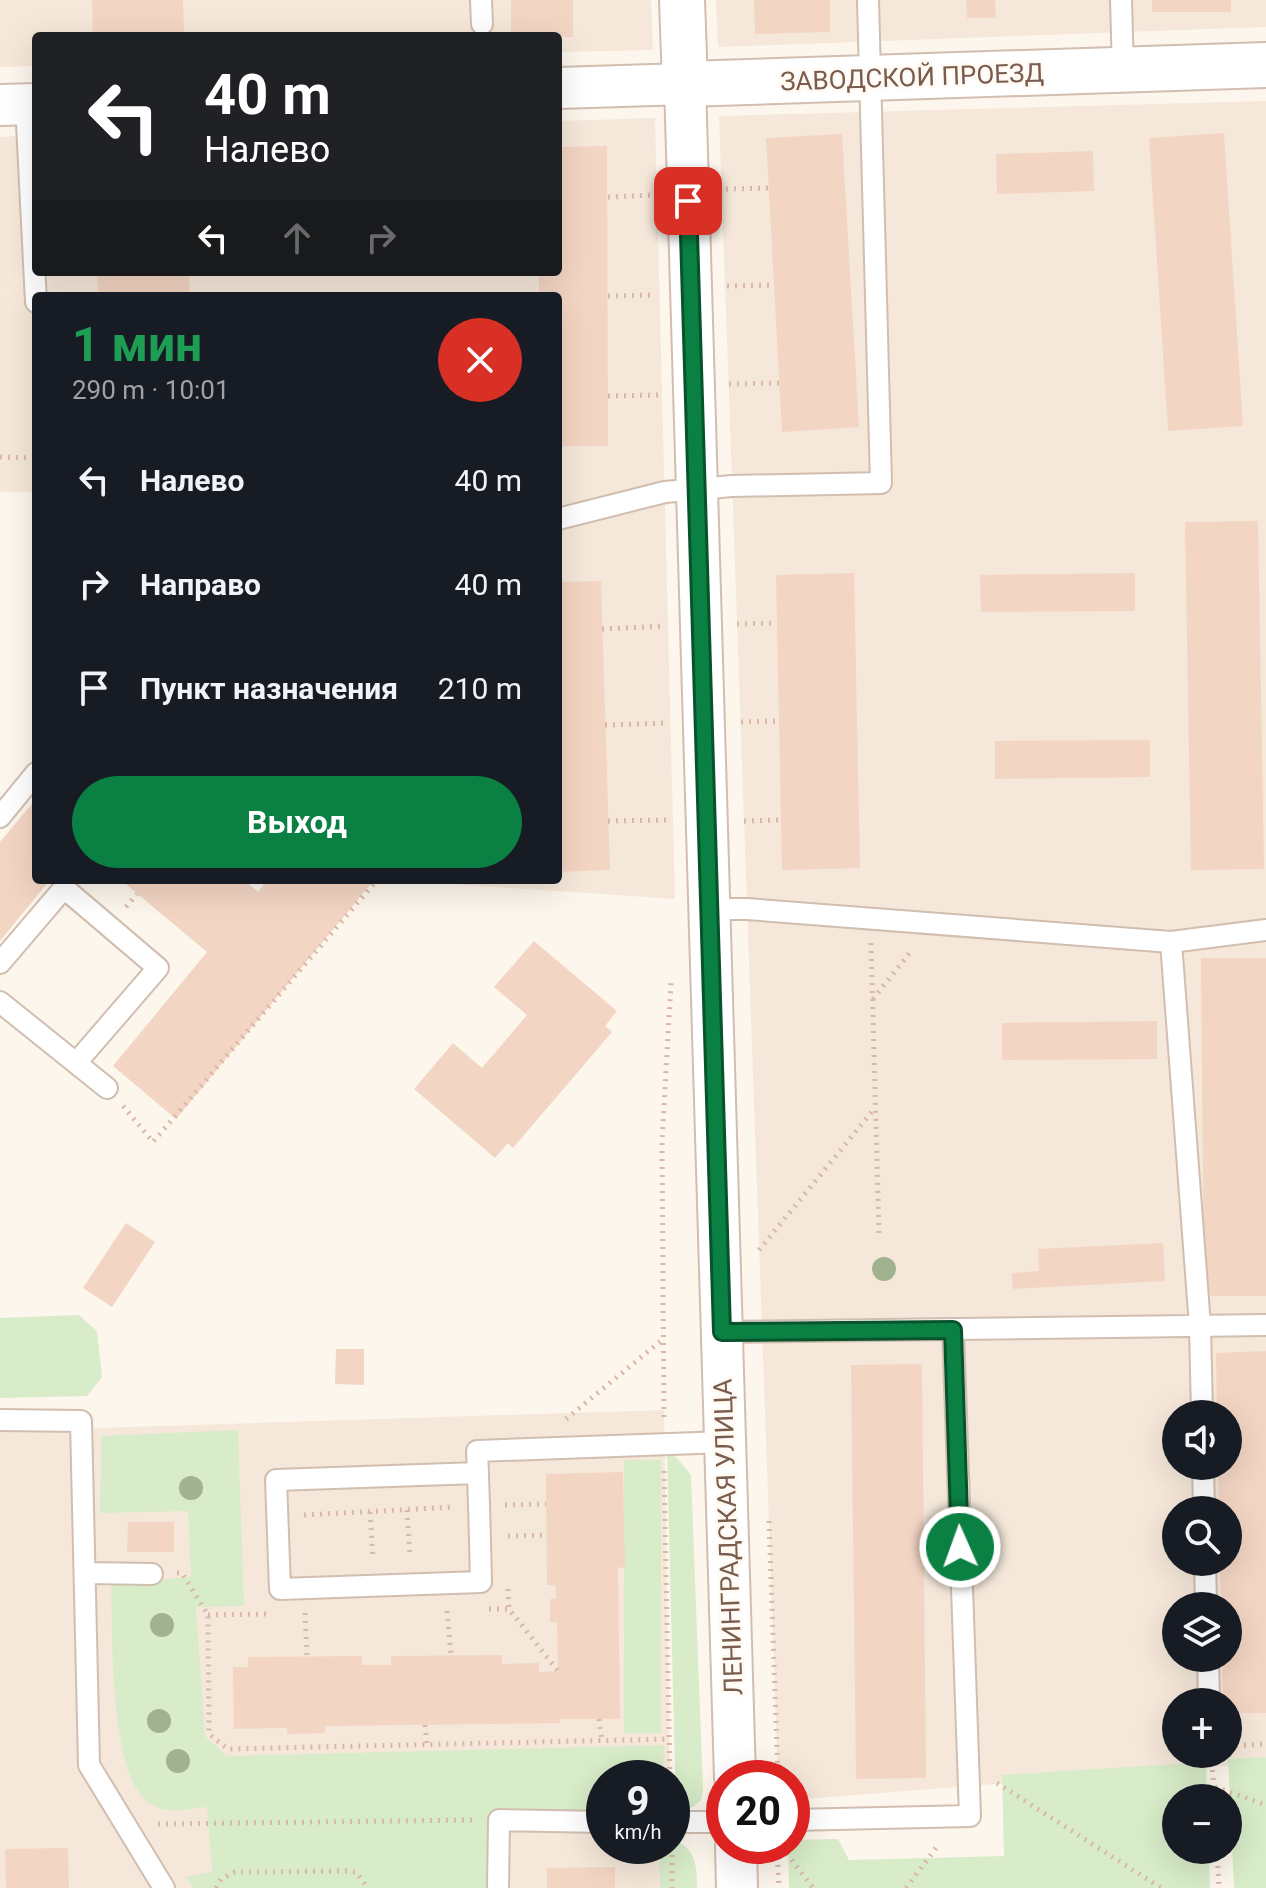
<!DOCTYPE html>
<html lang="ru">
<head>
<meta charset="utf-8">
<style>
  :root { --surface:#171b24; --page:#20242c; --text:#f1f3f6; --muted:#9ea1a6; --accent:#0b8043 }
  body { margin:0; font-family:Roboto,sans-serif; background:var(--page); color:var(--text); height:100vh; display:flex; flex-direction:column; font-size:30px; white-space:nowrap }
  * { box-sizing:border-box; margin:0 }
  p { font-size:26px; color:var(--muted) }
  .icon { flex:none; width:44px; height:44px; fill:none; stroke:currentColor; stroke-width:2; stroke-linecap:round; stroke-linejoin:round }
  .map { position:relative; flex:1; overflow:hidden }
  .drawer { position:absolute; left:32px; top:292px; width:530px; height:592px; display:flex; flex-direction:column; background:var(--surface); border-radius:8px; box-shadow:0 8px 32px #0002 }
  .drawer>* { flex:none }
  .hud { position:absolute; left:32px; top:32px; width:530px; height:244px; border-radius:8px; box-shadow:0 8px 32px #0002; background:#202124; color:#fff; overflow:hidden }
  .tools { position:absolute; left:1162px; top:1400px; display:grid; gap:16px }
  .tools a { display:grid; place-items:center; width:80px; height:80px; border-radius:50%; background:var(--surface); box-shadow:0 8px 32px #0002; font-size:40px }
  .speed { position:absolute; left:586px; top:1760px; display:flex; gap:16px; font-size:40px; font-weight:700; text-align:center }
  .speed>* { display:grid; place-content:center; width:104px; height:104px; border-radius:50%; background:var(--surface); box-shadow:0 8px 32px #0002; line-height:1 }
  .speed small { font-size:20px; font-weight:400 }
  .speed .limit { border:12px solid #d22; background:#fff; color:#111 }
  .pin { position:absolute; display:grid; place-items:center; width:68px; height:68px; color:#fff; margin:-34px; border-radius:16px; box-shadow:0 4px 12px #0006 }
  .me { position:absolute; width:88px; margin:-44px; rotate:358deg; stroke-linejoin:round; filter:drop-shadow(0 0 6px #0008) }
  .turn { display:flex; align-items:center; gap:28px; height:168px; padding:0 40px; font-size:36px }
  .turn .icon { width:104px; height:104px; stroke-width:2.5 }
  .turn b { display:block; font-size:56px; line-height:68px }
  .lanes { display:flex; align-items:center; height:76px; padding:0 40px; background:#0003; justify-content:center; gap:40px; direction:ltr }
  .lanes .off { opacity:.35 }
  .round { display:grid; place-items:center; flex:none; width:84px; height:84px; border-radius:42px; background:var(--page) }
  .summary { display:flex; align-items:center; justify-content:space-between; height:136px; padding:0 40px }
  h1 { font-size:48px; font-weight:700; line-height:60px; color:#1e9e55 }
  .cta { display:flex; gap:16px; margin-top:auto; padding:16px 40px }
  .cta a { flex:1; height:92px; border-radius:48px; background:var(--accent); color:#fff; font-size:32px; font-weight:700; line-height:92px; text-align:center }
  ul { padding:0; list-style:none }
  li { display:flex; align-items:center; gap:24px; height:104px; padding:0 40px }
  li div { flex:1 }
  li b { display:block; font-size:30px }
  li em { font-style:normal }
  .map>svg:first-child { display:block }
  .residential { fill:#f5e8da; fill-rule:evenodd }
  .green { fill:#d8ecc9 }
  .building { fill:#f3d5c3 }
  .lines { fill:none; stroke-linecap:round; stroke-linejoin:round }
  .service-casing { stroke:#d1beb0; stroke-width:24 }
  .minor-casing { stroke:#d1beb0; stroke-width:44 }
  .tertiary-casing { stroke:#d1beb0; stroke-width:48 }
  .path { stroke:#d9b8a5; stroke-width:5; stroke-dasharray:2 6; stroke-linecap:butt }
  .service { stroke:#fff; stroke-width:20 }
  .minor { stroke:#fff; stroke-width:40 }
  .tertiary { stroke:#fff; stroke-width:44 }
  .tree { fill:#a0b28e }
  .route-casing { stroke:#07532c; stroke-width:20 }
  .route { stroke:#0b8043; stroke-width:14 }
  .labels { text-anchor:middle; stroke-width:6; stroke-linejoin:round; paint-order:stroke }
  .street-label { font-size:26px; fill:#7a5c4d; stroke:#fffaf3 }
</style>
</head>
<body>
<div class="map">
<svg width="1266" height="1888" viewBox="0 0 1266 1888">
  <rect width="100%" height="100%" fill="#fdf6ec"/>
  <path class="residential" d="M0 0H651L653 50 558 52V36H36V66L0 67Z
    M716 0H1266V27L718 47Z
    M1266 101V1763L792 1800V1778H778L719 116ZM1176 1414H1228V1466H1176ZM1176 1510H1228V1562H1176ZM1176 1606H1228V1658H1176ZM1176 1702H1228V1754H1176Z
    M655 118 675 899 451 884V880H558V296H36V492H0V137L36 135V272H558V121Z
    M664 1410 670 1778H604V1846H672V1888H0V1431Z"/>
  <path class="green" d="M79 1315 97 1331 102 1377 87 1396 0 1398V1318Z
    M238 1430 244 1606 196 1607 205 1736 227 1756 664 1745 663 1778H604V1816L495 1815 492 1888H193L186 1877 212 1872 207 1807C188 1808 169 1815 152 1805 108 1781 113 1633 111 1584L191 1577 188 1511 100 1513 101 1436Z
    M667 1454 676 1457 691 1475 703 1789 701 1800 693 1807 676 1808Z
    M624 1460H661V1733H624Z
    M1266 1757V1888H1234L1228 1759Z
    M1206 1762 1207 1798H1176V1850H1209L1210 1888H789L788 1846H792V1840L838 1839 849 1860 1004 1856 1002 1775Z
    M672 1840C696 1847 697 1866 697 1888H660L659 1846H672Z"/>
  <path class="building" d="M92 0H183L184 36H93Z
    M511 0H573V37L511 36Z
    M754 0H830V32L755 34Z
    M966 0H995L996 18H967Z
    M1152 0H1231V12H1152Z
    M1224 133 1243 426 1168 431 1149 138Z
    M842 134 859 427 782 432 766 138Z
    M607 146 608 446H558V296H539V272H558V147Z
    M1093 151 1094 191 997 194 996 154Z
    M97 272H189L190 296H98Z
    M1258 521 1264 869 1191 870 1185 522Z
    M854 573 860 868 782 870 776 575Z
    M1135 573V611L981 612 980 575Z
    M601 581 610 870 558 872V582Z
    M1150 740V777L995 779V741Z
    M36 799V880H50L0 941V842Z
    M121 880H244L258 892 267 880H374L176 1119 113 1066 207 952Z
    M534 941 617 1011 605 1026 612 1032 513 1148 508 1143 495 1158 414 1089 453 1043 482 1068 527 1015 494 987Z
    M1201 958H1266V1296H1204Z
    M1157 1021V1059L1002 1060V1023Z
    M126 1223 155 1242 112 1307 83 1288Z
    M1163 1243 1165 1281 1013 1289 1012 1273 1039 1271 1038 1249Z
    M336 1349H364V1385L335 1384Z
    M1266 1351V1713H1228V1702H1223L1222 1658H1228V1606H1221L1220 1562H1228V1510H1219L1218 1466H1228V1414H1217L1216 1353Z
    M922 1364 926 1778 856 1779 851 1365Z
    M623 1472 625 1567 618 1568 620 1719H560V1723L325 1726V1733L287 1734V1728L234 1729 233 1667H248V1657L362 1656V1665H391V1656L502 1655V1664L539 1663V1672L558 1671 557 1622H550V1599H556L555 1585H547L546 1474Z
    M128 1522H174V1552H127Z
    M68 1848 69 1888H6L5 1849Z
    M615 1867V1888H547V1868Z"/>
  <g class="lines">
    <defs>
      <path id="service" d="M481 0 482 24
        M1121 0 1123 70
        M26 104 36 302
        M558 519 665 492 732 486 881 483 868 0
        M0 817 36 773
        M709 909H747L1171 942 1266 930
        M1171 942 1200 1326 1202 1414
        M0 963 64 888 158 968 76 1063
        M0 1002 107 1088
        M722 1332 1266 1325
        M0 1420 81 1421 89 1765 164 1888
        M1203 1466 1204 1510
        M478 1473 276 1480 280 1589 481 1582C480 1538 479 1494 477 1451L725 1442
        M1205 1562 1206 1606
        M86 1573 152 1574
        M1208 1658 1209 1702
        M792 1820 970 1816 953 1330
        M672 1822H724
        M498 1888 499 1820 604 1822"/>
      <path id="minor" d="M558 88 685 84 735 1778
        M0 105 36 104
        M736 1846 737 1888"/>
      <path id="tertiary" d="M682 0 685 84 1266 65"/>
    </defs>
    <use href="#service" class="service-casing"/>
    <use href="#minor" class="minor-casing"/>
    <use href="#tertiary" class="tertiary-casing"/>
    <path class="path" d="M726 189 769 188
      M608 197 651 195
      M727 286 774 285
      M608 296 655 295
      M729 384 779 383
      M608 396 659 395
      M0 457 36 458
      M737 624 776 623
      M602 629 665 626
      M741 722 779 721
      M605 725 668 723
      M608 821 671 820
      M744 821 780 820
      M126 907 137 894
      M871 943 879 1234
      M873 999 912 950
      M123 1106 153 1142 377 880
      M759 1250 875 1108
      M664 1417 662 1142 671 983
      M566 1419 662 1340
      M664 1471 670 1778
      M505 1505 546 1504
      M407 1510 410 1556
      M370 1512 373 1558
      M304 1515 454 1507
      M769 1521 778 1778
      M508 1536 547 1535
      M177 1573H182L208 1615 209 1734 228 1749 670 1739
      M508 1589 509 1609 558 1671
      M489 1609H509
      M447 1611 451 1655
      M305 1613 307 1656
      M208 1615 267 1614
      M599 1719 602 1741
      M425 1725 427 1744
      M1228 1746 1266 1744
      M1211 1754 1215 1798
      M997 1783 1161 1888
      M1215 1787 1266 1805
      M158 1824 472 1820
      M672 1847V1888
      M782 1847 813 1888
      M777 1849 779 1888
      M1217 1850 1219 1888
      M216 1888 221 1879 235 1872 347 1871 356 1872 368 1888
      M906 1888 939 1844"/>
    <use href="#service" class="service"/>
    <use href="#minor" class="minor"/>
    <use href="#tertiary" class="tertiary"/>
  </g>
  <g class="tree">
    <circle cx="884" cy="1269" r="12"/>
    <circle cx="191" cy="1488" r="12"/>
    <circle cx="162" cy="1625" r="12"/>
    <circle cx="159" cy="1721" r="12"/>
    <circle cx="178" cy="1761" r="12"/>
  </g>
  <g class="lines">
    <defs>
      <path id="route" d="M688 201 722 1332 953 1330 960 1547"/>
    </defs>
    <use href="#route" class="route-casing"/>
    <use href="#route" class="route"/>
  </g>
  <g class="labels">
    <g class="street-label">
      <text transform="translate(912 77) rotate(-2)" y="9">ЗАВОДСКОЙ ПРОЕЗД</text>
      <text transform="translate(728 1537) rotate(-92)" y="9">ЛЕНИНГРАДСКАЯ УЛИЦА</text>
    </g>
  </g>
</svg>
<div class="tools">
<a><svg class="icon" aria-label="sound" viewBox="0 0 24 24"><path d="M4 9h4l5-4v14l-5-4H4zM17 9q2 3 0 6"/></svg></a>
<a><svg class="icon" aria-label="search" viewBox="0 0 24 24"><circle cx="10" cy="10" r="6"/><path d="M15 15l6 6"/></svg></a>
<a><svg class="icon" aria-label="layers" viewBox="0 0 24 24"><path d="M12 4l9 5-9 5-9-5zM3 14l9 5 9-5"/></svg></a>
<a>+</a>
<a>−</a>
</div>
<div class="speed"><div>9<small>km/h</small></div><div class="limit">20</div></div>
<div class="pin" style="left:688px;top:201px;background:#d93025"><svg class="icon" aria-label="arrive" viewBox="0 0 24 24"><path d="M6 21V4h12l-3 4 3 4H6"/></svg></div>
<svg class="me" style="left:960px;top:1547px" viewBox="-20 -20 40 40"><circle r="17" fill="#0b8043" stroke="#fff" stroke-width="3"/><path d="M0-11L8 9 0 5-8 9z" fill="#fff"/></svg>
<div class="hud">
<div class="turn"><svg class="icon" aria-label="left" viewBox="0 0 24 24"><path d="M17 20v-9H6M10 6l-5 5 5 5"/></svg><div><b>40 m</b>Налево</div></div>
<div class="lanes"><svg class="icon" aria-label="left" viewBox="0 0 24 24"><path d="M17 20v-9H6M10 6l-5 5 5 5"/></svg><svg class="icon off" aria-label="ahead" viewBox="0 0 24 24"><path d="M12 20V5M6 11l6-6 6 6"/></svg><svg class="icon off" aria-label="right" viewBox="0 0 24 24"><path d="M7 20v-9h11M14 6l5 5-5 5"/></svg></div>
</div>
<section class="drawer">
<div class="summary"><div><h1>1 мин</h1><p>290 m · 10:01</p></div><a class="round" style="background:#d93025;color:#fff"><svg class="icon" aria-label="close" viewBox="0 0 24 24"><path d="M6 6l12 12M18 6L6 18"/></svg></a></div>
<ul>
<li><svg class="icon" aria-label="left" viewBox="0 0 24 24"><path d="M17 20v-9H6M10 6l-5 5 5 5"/></svg><div><b>Налево</b></div><em>40 m</em></li>
<li><svg class="icon" aria-label="right" viewBox="0 0 24 24"><path d="M7 20v-9h11M14 6l5 5-5 5"/></svg><div><b>Направо</b></div><em>40 m</em></li>
<li><svg class="icon" aria-label="arrive" viewBox="0 0 24 24"><path d="M6 21V4h12l-3 4 3 4H6"/></svg><div><b>Пункт назначения</b></div><em>210 m</em></li>
</ul>
<div class="cta"><a>Выход</a></div>
</section>
</div>
</body>
</html>
